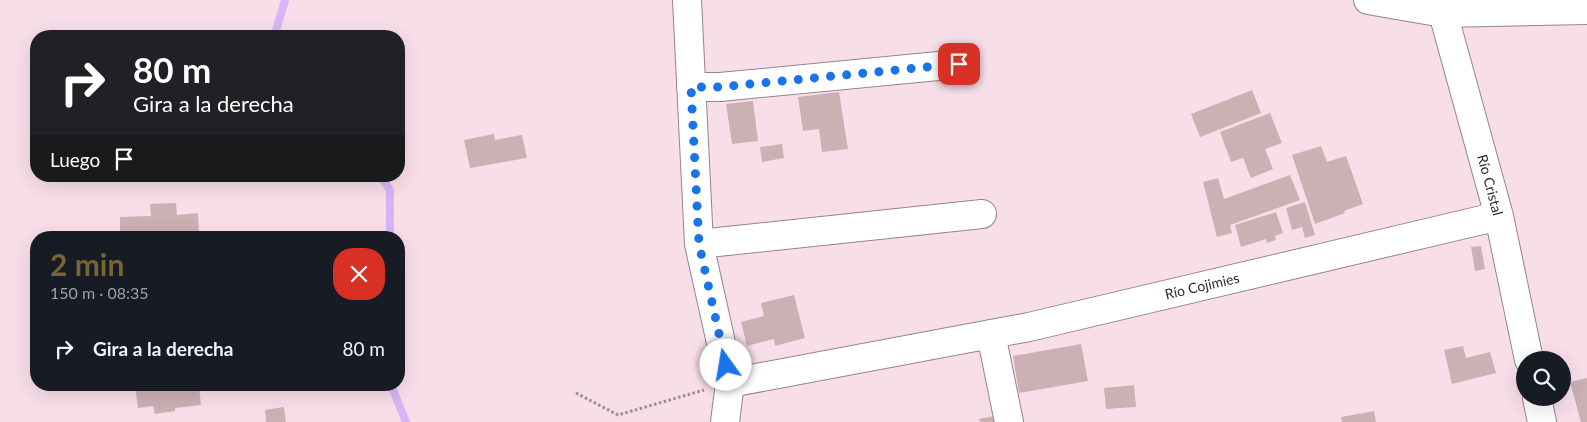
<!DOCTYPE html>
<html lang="es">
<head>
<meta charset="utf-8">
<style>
  :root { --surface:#171b24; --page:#242831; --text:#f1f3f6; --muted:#9ea1a6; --accent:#756634 }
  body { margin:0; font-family:Lato,sans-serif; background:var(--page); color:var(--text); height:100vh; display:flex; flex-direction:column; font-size:19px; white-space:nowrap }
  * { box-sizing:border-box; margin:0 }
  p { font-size:16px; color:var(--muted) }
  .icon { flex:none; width:28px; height:28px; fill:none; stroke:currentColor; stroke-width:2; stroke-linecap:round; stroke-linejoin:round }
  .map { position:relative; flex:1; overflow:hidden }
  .side { position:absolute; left:30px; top:231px; width:375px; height:160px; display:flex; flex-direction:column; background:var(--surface); border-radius:20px; box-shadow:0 5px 20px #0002 }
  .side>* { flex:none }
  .guide { position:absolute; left:30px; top:30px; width:375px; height:152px; border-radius:20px; box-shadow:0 5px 20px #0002; background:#202124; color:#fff; overflow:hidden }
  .tools { position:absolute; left:1516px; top:351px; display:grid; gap:10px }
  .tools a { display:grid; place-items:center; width:55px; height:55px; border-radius:50%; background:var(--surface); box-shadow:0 5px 20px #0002; font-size:25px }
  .pin { position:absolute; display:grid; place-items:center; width:42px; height:42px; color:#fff; margin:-21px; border-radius:10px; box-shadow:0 2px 8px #0006 }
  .me { position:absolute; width:55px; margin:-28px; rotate:347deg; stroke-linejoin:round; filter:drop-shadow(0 0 4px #0008) }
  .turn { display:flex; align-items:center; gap:18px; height:105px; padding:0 20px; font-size:22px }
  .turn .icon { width:65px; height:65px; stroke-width:2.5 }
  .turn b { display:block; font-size:35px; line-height:42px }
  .then { display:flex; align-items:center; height:48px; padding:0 20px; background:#0003; gap:10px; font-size:19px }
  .round { display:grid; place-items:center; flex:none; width:52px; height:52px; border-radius:20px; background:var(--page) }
  .head { display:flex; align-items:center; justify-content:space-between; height:85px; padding:0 20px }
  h1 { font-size:30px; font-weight:700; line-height:38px; color:var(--accent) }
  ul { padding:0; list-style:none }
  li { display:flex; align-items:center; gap:15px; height:65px; padding:0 20px }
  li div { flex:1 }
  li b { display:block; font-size:19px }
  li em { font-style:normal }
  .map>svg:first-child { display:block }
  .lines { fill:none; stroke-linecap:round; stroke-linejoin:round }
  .stream { stroke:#d7b5f6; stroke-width:8 }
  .building { fill:#ccb1b4 }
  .minor-casing { stroke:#99828c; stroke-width:30 }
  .path { stroke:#9d8a92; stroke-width:3; stroke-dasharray:2.5 2.5; stroke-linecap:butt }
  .minor { stroke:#fff; stroke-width:28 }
  .route { stroke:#1a73e8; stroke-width:9; stroke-dasharray:0 16.2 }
  .labels { text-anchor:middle; stroke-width:5; stroke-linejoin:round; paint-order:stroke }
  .street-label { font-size:14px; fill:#33292d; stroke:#fff }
</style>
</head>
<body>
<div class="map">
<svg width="1587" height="422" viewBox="0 0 1587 422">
  <rect width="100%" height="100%" fill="#f8dee9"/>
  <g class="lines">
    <path class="stream" d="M277 36 275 34 285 0
      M380 176 390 190V238
      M391 385 406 422"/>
  </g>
  <path class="building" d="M1252 90 1261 113 1200 137 1191 114Z
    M839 92 848 149 822 152 819 129 803 131 798 97Z
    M753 101 758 141 732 144 726 104Z
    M1270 113 1282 143 1265 149 1273 169 1251 178 1243 158 1231 162 1220 132Z
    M494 134 495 140 522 135 527 158 470 168 464 140Z
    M782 144 784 158 762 162 760 147Z
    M1321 146 1327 162 1346 156 1363 204 1344 211 1345 213 1315 224 1292 155Z
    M1290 175 1300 200 1230 225 1232 233 1217 237 1203 182 1218 178 1224 199Z
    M1305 202 1315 235 1305 238 1302 227 1292 230 1286 208Z
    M176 203 177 215 198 213 199 234 173 236 172 231 120 234V217L151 216 150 204Z
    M1276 212 1283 233 1275 236 1276 240 1267 243 1266 239 1241 247 1235 225Z
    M1481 246 1485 269 1475 271 1471 247Z
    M794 295 805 338 775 346 774 339 747 346 741 322 764 316 761 303Z
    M1081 344 1088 381 1019 393 1013 356Z
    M1463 346 1466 358 1490 352 1496 373 1452 384 1444 350Z
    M1587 378V422H1581L1570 382Z
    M135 385H180L181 389 199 387 201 405 175 408V411L155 414 153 406 138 408Z
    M1134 385 1136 407 1106 409 1104 388Z
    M284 407 286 422H266L265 410Z
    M1374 411 1376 422H1342L1341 417Z
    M994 416 995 422H980L979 419Z"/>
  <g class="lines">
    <defs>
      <path id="minor" d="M687 0 699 244 730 383 991 334
        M1368 0 1443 13 1587 10
        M1443 13 1499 216 1529 360
        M691 87H720L959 64
        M699 244 982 214
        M1537 398 1542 422
        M725 422 730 383
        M1009 422 991 334 1029 327 1499 216"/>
    </defs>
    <use href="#minor" class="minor-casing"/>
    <path class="path" d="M576 393 618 415 704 390"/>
    <use href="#minor" class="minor"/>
  </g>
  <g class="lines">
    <path class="route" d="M726 365 699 244 691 87H720L959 64"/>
  </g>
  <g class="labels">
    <g class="street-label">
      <text transform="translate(1490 185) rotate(75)" y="5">Río Cristal</text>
      <text transform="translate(1202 286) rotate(-13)" y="5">Río Cojimies</text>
    </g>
  </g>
</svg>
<div class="tools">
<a><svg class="icon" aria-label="search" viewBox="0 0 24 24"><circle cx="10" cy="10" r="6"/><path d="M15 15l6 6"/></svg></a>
</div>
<div class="pin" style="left:959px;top:64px;background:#d93025"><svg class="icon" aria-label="arrive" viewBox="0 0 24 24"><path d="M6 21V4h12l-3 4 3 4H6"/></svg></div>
<svg class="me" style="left:726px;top:365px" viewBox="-20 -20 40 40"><circle r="19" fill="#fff"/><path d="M0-13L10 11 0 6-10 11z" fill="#1a73e8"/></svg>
<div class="guide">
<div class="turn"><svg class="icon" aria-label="right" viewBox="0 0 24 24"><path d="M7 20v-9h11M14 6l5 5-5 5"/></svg><div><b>80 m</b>Gira a la derecha</div></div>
<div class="then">Luego<svg class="icon" aria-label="arrive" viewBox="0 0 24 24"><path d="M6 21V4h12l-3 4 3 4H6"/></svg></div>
</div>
<section class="side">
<div class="head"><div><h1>2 min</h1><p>150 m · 08:35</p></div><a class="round" style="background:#d93025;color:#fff"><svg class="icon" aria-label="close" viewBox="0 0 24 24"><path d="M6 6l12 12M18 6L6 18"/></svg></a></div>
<ul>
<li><svg class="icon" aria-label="right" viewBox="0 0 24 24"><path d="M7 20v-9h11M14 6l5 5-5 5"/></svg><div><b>Gira a la derecha</b></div><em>80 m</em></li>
</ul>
</section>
</div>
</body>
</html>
